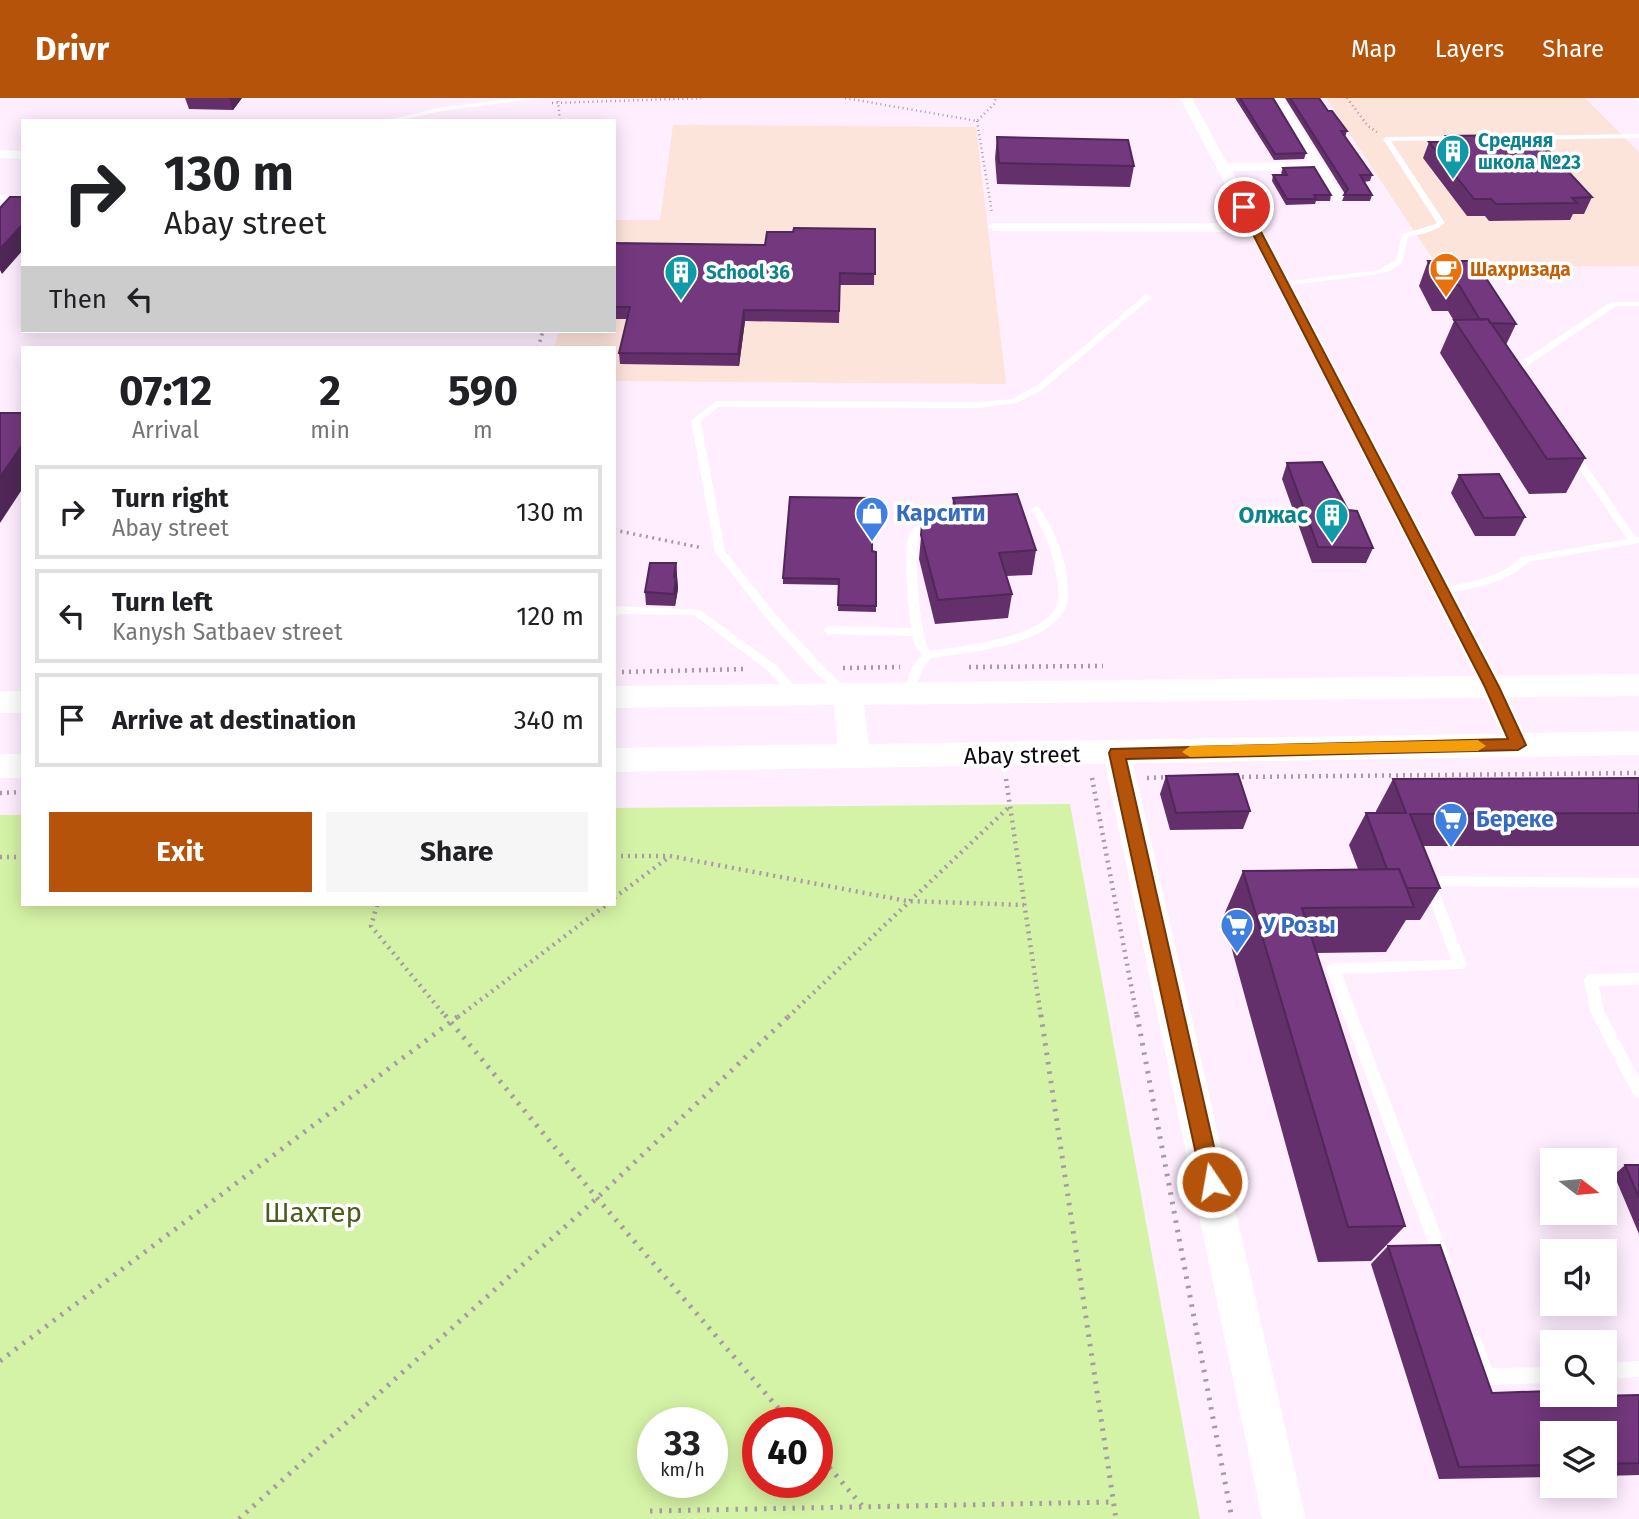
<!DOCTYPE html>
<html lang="en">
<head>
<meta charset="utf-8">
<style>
  :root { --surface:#fff; --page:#f6f6f6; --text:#202124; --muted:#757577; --line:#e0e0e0; --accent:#b45309 }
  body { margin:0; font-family:"Fira Sans",sans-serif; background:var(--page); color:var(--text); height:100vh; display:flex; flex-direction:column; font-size:26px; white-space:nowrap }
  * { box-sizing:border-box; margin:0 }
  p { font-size:23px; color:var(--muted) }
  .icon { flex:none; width:38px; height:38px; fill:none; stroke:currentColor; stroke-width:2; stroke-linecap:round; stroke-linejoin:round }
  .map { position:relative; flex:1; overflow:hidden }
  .panel { position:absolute; left:21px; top:248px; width:595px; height:560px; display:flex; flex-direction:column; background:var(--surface); border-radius:0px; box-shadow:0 4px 18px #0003 }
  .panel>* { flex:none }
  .guide { position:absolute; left:21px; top:21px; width:595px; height:214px; border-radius:0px; box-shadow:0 4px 18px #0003; background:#fff; color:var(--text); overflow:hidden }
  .needle { width:46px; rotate:106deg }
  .controls { position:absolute; left:1540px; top:1050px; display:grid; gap:14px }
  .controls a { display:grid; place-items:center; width:77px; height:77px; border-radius:0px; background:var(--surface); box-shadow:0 4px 18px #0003; font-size:35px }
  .speed { position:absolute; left:637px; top:1309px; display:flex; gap:14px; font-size:35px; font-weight:700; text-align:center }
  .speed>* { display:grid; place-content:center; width:91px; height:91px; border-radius:50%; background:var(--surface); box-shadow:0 4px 18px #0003; line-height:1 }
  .speed small { font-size:18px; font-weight:400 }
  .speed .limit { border:10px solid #d22; background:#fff; color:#111 }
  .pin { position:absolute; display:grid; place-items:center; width:60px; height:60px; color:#fff; margin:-30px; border:4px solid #fff; border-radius:50%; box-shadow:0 2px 7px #0007 }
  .me { position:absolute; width:77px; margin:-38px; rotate:348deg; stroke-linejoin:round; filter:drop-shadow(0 0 5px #0008) }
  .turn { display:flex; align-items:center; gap:24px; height:147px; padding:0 28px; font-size:32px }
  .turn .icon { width:91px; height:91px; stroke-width:2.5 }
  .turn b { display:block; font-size:49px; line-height:60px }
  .then { display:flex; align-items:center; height:66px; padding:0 28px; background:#0003; gap:14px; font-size:26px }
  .eta { display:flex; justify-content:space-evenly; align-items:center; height:119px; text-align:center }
  .eta b { font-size:42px; font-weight:700; line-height:49px }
  .cta { display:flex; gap:14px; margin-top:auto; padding:14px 28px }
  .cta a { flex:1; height:80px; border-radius:0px; background:var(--accent); color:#fff; font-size:28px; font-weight:700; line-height:80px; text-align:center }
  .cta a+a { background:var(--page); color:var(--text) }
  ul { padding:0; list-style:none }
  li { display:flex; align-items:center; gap:21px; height:94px; margin:0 14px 10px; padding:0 14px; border:4px solid var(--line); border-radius:0px }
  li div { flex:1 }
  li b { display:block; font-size:26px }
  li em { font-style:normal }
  header { display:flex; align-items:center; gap:42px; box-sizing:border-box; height:98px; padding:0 35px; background:var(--accent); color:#fff }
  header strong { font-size:33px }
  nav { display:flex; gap:38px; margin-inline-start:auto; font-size:24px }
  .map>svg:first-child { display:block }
  .education { fill:#fde4db }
  .green { fill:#d5f3a6; fill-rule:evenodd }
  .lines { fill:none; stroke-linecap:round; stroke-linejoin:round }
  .path-far3 { stroke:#a69aa6; stroke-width:2.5; stroke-dasharray:1 3.5; stroke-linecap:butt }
  .path-far2 { stroke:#a69aa6; stroke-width:3.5; stroke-dasharray:2 4.5; stroke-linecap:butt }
  .path-far1 { stroke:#a69aa6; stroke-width:4.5; stroke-dasharray:2 5; stroke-linecap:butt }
  .path { stroke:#a69aa6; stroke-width:5; stroke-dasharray:2.5 7; stroke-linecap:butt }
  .service { fill:#fff; fill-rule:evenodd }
  .minor { fill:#fff; fill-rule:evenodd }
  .tertiary { fill:#fff; fill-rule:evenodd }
  .secondary { fill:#fff; fill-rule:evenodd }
  .wall { fill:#63306c }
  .shaded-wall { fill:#502758 }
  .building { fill:#73387d; stroke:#502758; stroke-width:2 }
  .route { fill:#b45309; stroke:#753606; stroke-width:2 }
  .slow { fill:#f59e0b }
  .labels { text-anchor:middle; stroke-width:7; stroke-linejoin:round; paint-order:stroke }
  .far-culture-label { font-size:19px; font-weight:bold; fill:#0d838f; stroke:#fff; text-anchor:start }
  .far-food-label { font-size:19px; font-weight:bold; fill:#c56008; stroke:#fff; text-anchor:start }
  .shop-label { font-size:23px; font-weight:bold; fill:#366cbe; stroke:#fff; text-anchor:start }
  .culture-label { font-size:23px; font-weight:bold; fill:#0d838f; stroke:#fff; text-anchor:end }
  .street-label { font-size:23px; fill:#0f090f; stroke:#fff }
  .near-park-label { font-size:28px; fill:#495e1c; stroke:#fff }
</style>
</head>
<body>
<header>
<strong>Drivr</strong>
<nav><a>Map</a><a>Layers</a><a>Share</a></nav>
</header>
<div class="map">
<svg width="1639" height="1421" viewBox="0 0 1639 1421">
  <rect width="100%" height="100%" fill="#feeefe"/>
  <path class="education" d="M1326 0H1585L1639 54V168L1438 169Z
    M673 27 976 29 1006 286 614 283V250H554L559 233H614V122H660Z"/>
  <path class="green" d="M1070 706 1200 1421H0V717H23V807H614V710ZM653 1325H712V1384H653ZM758 1325H817V1384H758Z"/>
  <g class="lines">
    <path class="path-far3" d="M845 0 977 23 994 6 996 0
      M1347 0 1368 28 1377 34
      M558 3 560 23
      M552 5 705 0
      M977 23 992 115"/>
    <path class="path-far2" d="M538 250 543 233
      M614 432 703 450"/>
    <path class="path-far1" d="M969 569 1103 568
      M843 570 900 569
      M622 574 746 571
      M1235 679 1639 675
      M1092 680 1137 919
      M1147 680 1170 679
      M1006 681 1041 919
      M0 695 23 694
      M614 758H670L907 803 1024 807
      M0 759H23
      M614 800 669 759
      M377 807 371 828 446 919
      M458 919 606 807
      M788 919 1010 708"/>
    <path class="path" d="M445 917 597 1100 791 1325
      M1041 917 1116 1421
      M1137 917 1232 1421
      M0 1263 460 917
      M817 1355 864 1410
      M650 1413 1113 1404
      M239 1421 597 1100 790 917"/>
    <path class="service" d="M522 0H542L442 13 397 23H384L442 9Z
      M1633 0H1639V4Z
      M1639 36V40L1501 42 1498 40 1501 38Z
      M1386 39 1462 38 1465 40 1462 42 1391 43 1445 125C1435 134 1421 136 1408 139L1402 165 1392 172 1379 176 1282 188 1281 186 1285 184 1378 172 1396 162 1402 136 1433 127 1437 125 1383 41Z
      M0 96 23 104V109L0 101Z
      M1145 197 1152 199 1042 292 1017 305 980 310 718 309 701 324 725 453 778 519 822 567 854 597 848 601 844 600 814 573 770 525 715 454 691 323 693 321 716 303 980 304 1012 301 1036 288Z
      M1611 204H1639V208H1616L1521 272 1526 280 1519 282 1512 271 1513 269Z
      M1574 353 1577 354 1636 439H1639V445L1528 464C1505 487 1473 490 1442 496L1438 495 1437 493 1438 491C1469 483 1498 482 1521 459L1627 441 1569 356Z
      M1036 408 1039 409C1053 430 1064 454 1067 479 1068 490 1070 501 1065 511 1046 549 968 554 931 560L923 570 912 599 908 600 902 596 912 569 922 557 915 548 912 538 828 536 823 532 828 528 911 530C909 509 902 456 909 437 914 427 925 421 935 418L940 421C934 427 922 430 919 438 913 454 920 541 930 553 962 548 1039 541 1056 509 1060 500 1058 486 1056 477 1053 453 1043 431 1031 411Z
      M619 508 700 512 776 567 803 597 797 601 793 600 768 573 694 517 621 516 614 519V510Z
      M1429 778 1639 780V790L1437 788 1467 867 1465 871 1342 876 1451 1163 1449 1169 1443 1171 1437 1169 1435 1163 1326 871 1328 867 1333 865 1451 862 1423 783 1424 779Z
      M1639 875V887L1599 888 1604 913 1639 979V1000L1634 998 1590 914 1584 882 1586 878 1591 876Z
      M1474 1237 1480 1239 1492 1270 1552 1269V1285L1487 1287 1481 1285 1466 1245 1468 1239Z
      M1639 1263V1279L1605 1281V1265Z"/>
    <path class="minor" d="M1180 0H1192L1227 65 1309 64 1271 0H1283L1344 99 1337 103 1332 102 1314 72 1232 73 1503 589 1530 647 1526 653 1518 656 1510 653 1506 647 1481 589 1250 134 994 133 987 129 994 125H1245Z
      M0 52 23 53V61L0 60Z"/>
    <path class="tertiary" d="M1117 644 1127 648 1131 655 1306 1421H1262L1103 655 1107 648Z"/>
    <path class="secondary" d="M1639 576V598L864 607 869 646 1639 633V657L614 674V650L837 646 834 607 614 610V588Z
      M0 593H23V615H0Z
      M0 656H23V680H0Z"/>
  </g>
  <path class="wall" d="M185 0H242L233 12 189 11Z
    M1235 0H1273L1306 55 1304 61 1274 62Z
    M1285 0H1319L1328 13 1347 33 1345 39 1372 77 1370 83 1364 84 1372 97 1370 103H1342L1345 96Z
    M1446 38 1520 43 1592 99 1584 116H1573L1570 122 1489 123 1485 118H1467L1423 60 1429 44H1444Z
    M997 39 1134 68 1130 89 997 86 995 60Z
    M1283 70 1331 97 1330 103H1316L1315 106 1286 107 1272 83 1273 77H1283L1281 75Z
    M875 131 874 187H840L839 225 745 223 739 268 620 266 619 255 627 221H614V145L765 147 793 134Z
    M1428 163 1477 174 1516 226 1506 247 1585 360 1566 395 1529 396 1440 255 1454 223 1448 213H1432L1419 188Z
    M1287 365 1348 412 1373 450 1366 465H1312L1282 381Z
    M1459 377 1525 419 1515 438H1475L1451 395Z
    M953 400 1036 452 1032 477 1006 478 1012 496 1008 520 935 526 919 461 923 417 952 415Z
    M872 453 876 454V514L838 513 839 487 783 486V480Z
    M676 465 678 491 675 508 646 507 645 494Z
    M1166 678 1250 713 1243 731 1170 732 1160 696Z
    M1639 680V748H1423L1440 790 1420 822H1406L1386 854 1316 855 1405 1128 1371 1163 1318 1164 1223 819 1243 773 1358 771 1349 747 1366 715H1376V713L1393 681Z
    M1625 1067H1639V1136L1614 1077Z
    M1388 1148 1492 1295 1551 1299 1639 1297V1377L1605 1378V1335H1552V1379L1439 1381 1371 1166Z"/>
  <path class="shaded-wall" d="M229 0H242L233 12Z
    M23 126V152L2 176 0 172V151Z
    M744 212 745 223 739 268 738 256Z
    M23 346V390L0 425V379Z
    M676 465 678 491 675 508 674 479Z"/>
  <path class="building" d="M1240 0H1273L1306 55 1275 56Z
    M1290 0H1319L1328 13H1332L1347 33H1341L1372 77H1360L1372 97H1344L1348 91Z
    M1515 37 1520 43 1539 42 1592 99 1572 100 1577 105 1496 106 1491 101H1474L1429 44H1451L1446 38Z
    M997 39 1128 42 1134 68 999 65Z
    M1314 69 1331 97H1314L1316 101H1287L1273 77H1287L1283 70Z
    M10 99H23V126L0 151V110Z
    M794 130 875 131V176L840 175 839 213 744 212 738 256 619 255 630 209H614V145L765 147 767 134H793Z
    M1428 163H1471L1477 174H1482L1516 226 1490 225 1488 221 1480 222 1459 187H1442Z
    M1488 221 1585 360 1547 361 1454 222Z
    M0 315H23V346L0 379Z
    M1322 364 1348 412 1357 413 1373 450 1318 449 1287 365Z
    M1499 376 1525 419 1484 420 1459 377Z
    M1017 396 1036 452 999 455 1012 496 938 502 921 437 923 417 958 415 953 400Z
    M790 399 872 400V453L876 454V508L838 507 839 481 783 480Z
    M650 465H676L674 479H676L674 496 645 494Z
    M1238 676 1250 713 1176 715 1166 678Z
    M1639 680V715L1410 716 1440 790H1407L1399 771H1387L1366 715H1406L1393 681Z
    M1399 771 1414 809 1302 810 1405 1128 1348 1129 1243 773Z
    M1625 1067H1639V1100Z
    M1440 1147 1492 1295 1549 1293 1551 1299 1639 1297V1365L1605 1366V1335H1552V1367L1459 1369 1388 1148Z"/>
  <path class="route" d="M1244 107 1248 109 1499 589 1526 647 1518 652 1126 661 1222 1084 1219 1091 1212 1093 1205 1091 1202 1084 1109 655 1111 651 1508 641 1485 589 1239 109Z"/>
  <path class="slow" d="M1478 642 1486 648 1478 653 1190 659 1182 654 1190 648Z"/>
  <defs>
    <symbol id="building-pin" viewBox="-11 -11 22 30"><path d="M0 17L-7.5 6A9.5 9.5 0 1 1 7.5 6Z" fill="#0f9aa8" stroke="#fff"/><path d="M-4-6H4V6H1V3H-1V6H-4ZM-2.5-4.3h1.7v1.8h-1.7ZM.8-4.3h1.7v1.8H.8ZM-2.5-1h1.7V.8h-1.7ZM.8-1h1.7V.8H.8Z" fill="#fff"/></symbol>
    <symbol id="cafe-pin" viewBox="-11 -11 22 30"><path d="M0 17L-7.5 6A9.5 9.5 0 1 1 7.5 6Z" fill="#e8710a" stroke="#fff"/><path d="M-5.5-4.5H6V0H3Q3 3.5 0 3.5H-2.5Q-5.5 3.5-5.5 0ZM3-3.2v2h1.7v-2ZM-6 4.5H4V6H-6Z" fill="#fff"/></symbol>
    <symbol id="shop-pin" viewBox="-11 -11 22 30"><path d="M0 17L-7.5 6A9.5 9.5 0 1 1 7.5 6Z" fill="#3f7fe0" stroke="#fff"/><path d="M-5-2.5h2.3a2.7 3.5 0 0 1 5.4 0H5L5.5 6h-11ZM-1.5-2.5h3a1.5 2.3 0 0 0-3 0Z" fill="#fff"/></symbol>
    <symbol id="supermarket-pin" viewBox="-11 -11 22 30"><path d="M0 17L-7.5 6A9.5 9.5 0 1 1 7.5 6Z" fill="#3f7fe0" stroke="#fff"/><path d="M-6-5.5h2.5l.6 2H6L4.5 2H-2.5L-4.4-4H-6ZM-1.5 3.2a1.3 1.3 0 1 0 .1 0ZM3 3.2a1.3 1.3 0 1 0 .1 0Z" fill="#fff"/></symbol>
  </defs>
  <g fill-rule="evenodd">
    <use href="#building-pin" x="1434" y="34" width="38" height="52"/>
    <use href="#cafe-pin" x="1427" y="152" width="38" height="52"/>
    <use href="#building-pin" x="662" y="155" width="38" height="52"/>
    <use href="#shop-pin" x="853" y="396" width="38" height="52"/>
    <use href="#building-pin" x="1313" y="398" width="38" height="52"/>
    <use href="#supermarket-pin" x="1432" y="702" width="38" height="52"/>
    <use href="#supermarket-pin" x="1218" y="808" width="38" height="52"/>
  </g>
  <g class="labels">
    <g class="far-culture-label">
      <text x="1478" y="49">Средняя<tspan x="1478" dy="22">школа №23</tspan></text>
      <text x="706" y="181">School 36</text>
    </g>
    <g class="far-food-label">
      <text x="1470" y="178">Шахризада</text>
    </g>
    <g class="shop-label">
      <text x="896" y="423">Карсити</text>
      <text x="1476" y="729">Береке</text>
      <text x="1262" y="835">У Розы</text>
    </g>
    <g class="culture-label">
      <text x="1308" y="425">Олжас</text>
    </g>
    <g class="street-label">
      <text transform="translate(1022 657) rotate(-1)" y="8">Abay street</text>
    </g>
    <g class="near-park-label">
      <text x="313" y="1124">Шахтер</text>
    </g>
  </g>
</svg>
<div class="controls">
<a><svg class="needle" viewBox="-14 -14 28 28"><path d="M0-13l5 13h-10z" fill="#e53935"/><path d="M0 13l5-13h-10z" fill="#757577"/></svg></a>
<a><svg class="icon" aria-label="sound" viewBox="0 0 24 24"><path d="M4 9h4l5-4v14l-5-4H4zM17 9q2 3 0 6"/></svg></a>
<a><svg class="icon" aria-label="search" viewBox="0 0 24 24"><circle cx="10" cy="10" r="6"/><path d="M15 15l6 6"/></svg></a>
<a><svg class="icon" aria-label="layers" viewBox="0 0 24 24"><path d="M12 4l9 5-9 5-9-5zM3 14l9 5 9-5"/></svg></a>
</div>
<div class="speed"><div>33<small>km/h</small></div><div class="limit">40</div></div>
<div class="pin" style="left:1244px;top:109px;background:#d93025"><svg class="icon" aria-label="arrive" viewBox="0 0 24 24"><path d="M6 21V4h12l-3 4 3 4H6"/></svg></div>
<svg class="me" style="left:1212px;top:1084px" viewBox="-20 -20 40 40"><circle r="17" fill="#b45309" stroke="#fff" stroke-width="3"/><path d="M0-11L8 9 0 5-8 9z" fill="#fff"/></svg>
<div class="guide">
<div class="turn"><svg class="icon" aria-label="right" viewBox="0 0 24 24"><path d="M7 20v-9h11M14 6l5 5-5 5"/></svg><div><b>130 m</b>Abay street</div></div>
<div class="then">Then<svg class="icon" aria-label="left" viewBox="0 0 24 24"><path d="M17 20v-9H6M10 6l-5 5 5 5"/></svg></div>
</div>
<section class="panel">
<div class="eta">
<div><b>07:12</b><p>Arrival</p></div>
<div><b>2</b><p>min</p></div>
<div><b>590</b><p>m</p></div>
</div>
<ul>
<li><svg class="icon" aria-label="right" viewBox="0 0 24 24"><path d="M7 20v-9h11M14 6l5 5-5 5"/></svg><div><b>Turn right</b><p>Abay street</p></div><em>130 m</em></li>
<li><svg class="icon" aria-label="left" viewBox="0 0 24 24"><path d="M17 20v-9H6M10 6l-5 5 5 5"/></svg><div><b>Turn left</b><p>Kanysh Satbaev street</p></div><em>120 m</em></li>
<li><svg class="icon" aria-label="arrive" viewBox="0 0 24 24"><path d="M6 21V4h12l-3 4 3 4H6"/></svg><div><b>Arrive at destination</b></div><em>340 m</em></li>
</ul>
<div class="cta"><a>Exit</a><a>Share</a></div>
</section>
</div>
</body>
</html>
